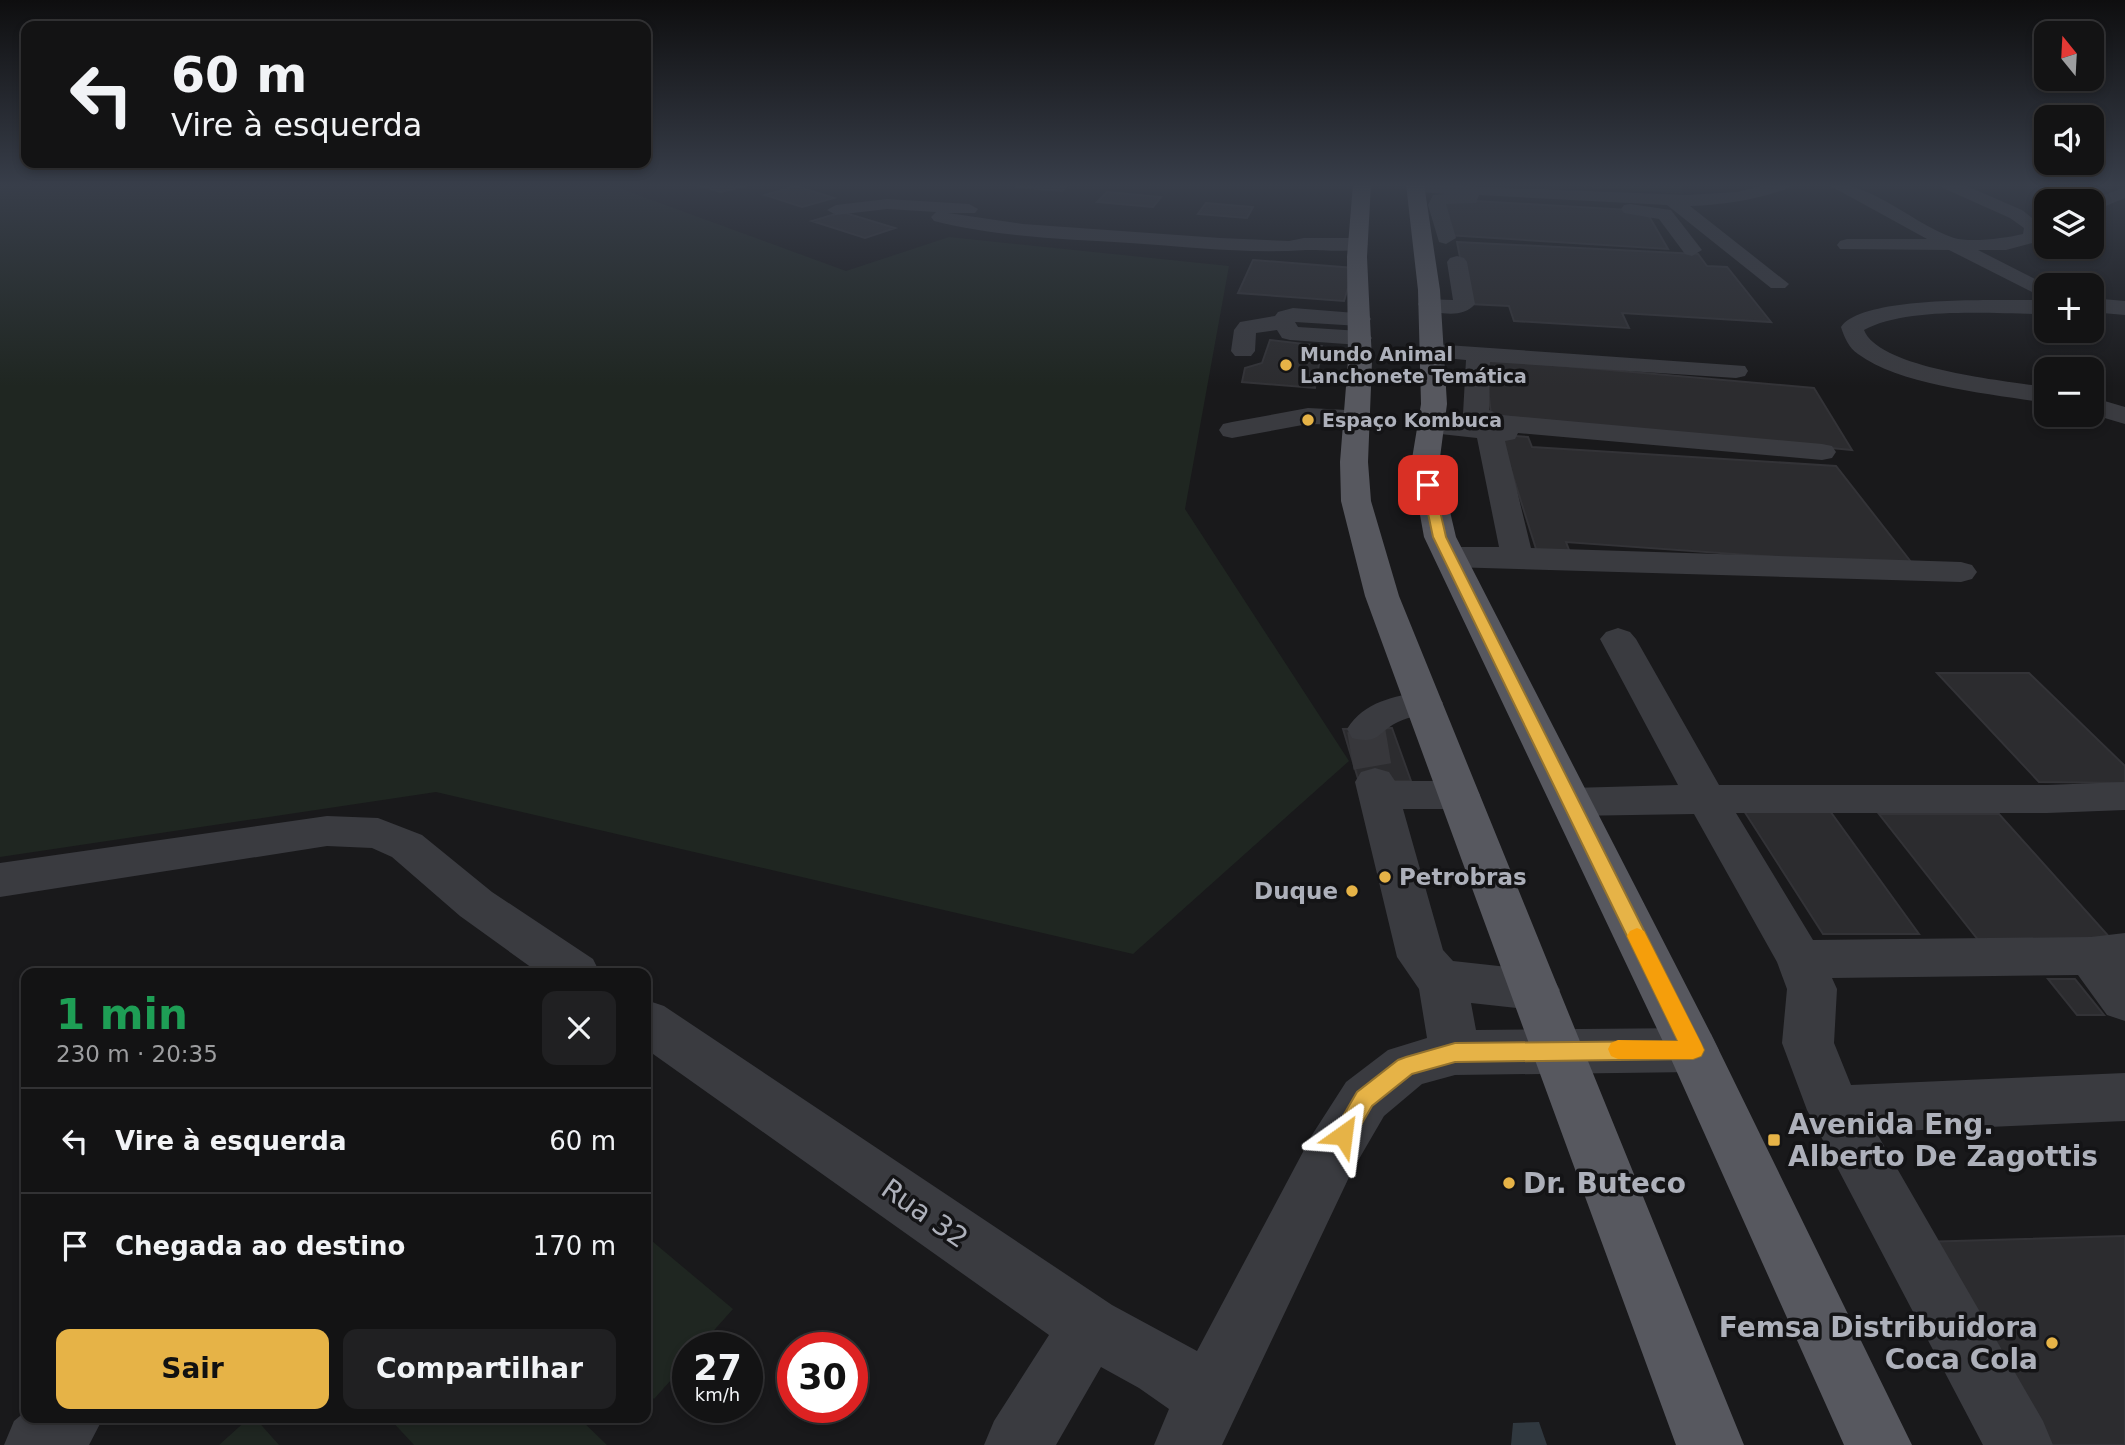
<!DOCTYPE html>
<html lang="pt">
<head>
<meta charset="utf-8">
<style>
  :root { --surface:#131314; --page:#202022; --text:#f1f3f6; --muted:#9d9ea0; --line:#323234; --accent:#e6b347 }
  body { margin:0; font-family:"DejaVu Sans",sans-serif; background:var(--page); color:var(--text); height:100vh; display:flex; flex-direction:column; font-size:26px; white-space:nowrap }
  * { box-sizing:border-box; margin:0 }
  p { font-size:23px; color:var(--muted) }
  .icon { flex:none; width:38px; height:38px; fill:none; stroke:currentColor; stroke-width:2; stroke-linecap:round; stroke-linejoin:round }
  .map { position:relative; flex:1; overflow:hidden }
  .panel { position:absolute; left:21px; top:968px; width:630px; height:455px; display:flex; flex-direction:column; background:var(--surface); border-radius:14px; box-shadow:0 4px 10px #0003,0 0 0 2px var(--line) }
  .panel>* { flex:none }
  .hud { position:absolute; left:21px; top:21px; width:630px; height:147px; border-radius:14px; box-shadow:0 4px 10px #0003,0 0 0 2px var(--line); background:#131314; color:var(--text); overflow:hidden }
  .needle { width:46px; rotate:342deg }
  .fabs { position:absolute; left:2034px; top:21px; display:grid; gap:14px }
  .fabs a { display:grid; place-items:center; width:70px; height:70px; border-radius:14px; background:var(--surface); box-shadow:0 4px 10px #0003,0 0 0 2px var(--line); font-size:35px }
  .speed { position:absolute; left:672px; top:1332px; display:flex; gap:14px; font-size:35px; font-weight:700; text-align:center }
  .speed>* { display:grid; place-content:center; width:91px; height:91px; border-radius:50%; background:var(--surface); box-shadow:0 4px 10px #0003,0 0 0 2px var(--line); line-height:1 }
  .speed small { font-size:18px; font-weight:400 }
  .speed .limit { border:10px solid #d22; background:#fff; color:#111 }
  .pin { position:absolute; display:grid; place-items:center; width:60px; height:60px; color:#fff; margin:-30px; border-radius:14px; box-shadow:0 4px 10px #0006 }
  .me { position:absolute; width:77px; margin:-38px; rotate:31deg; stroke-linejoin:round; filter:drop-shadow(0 0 5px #0008) }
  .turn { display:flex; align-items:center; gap:24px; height:147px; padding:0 35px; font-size:32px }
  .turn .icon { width:91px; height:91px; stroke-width:2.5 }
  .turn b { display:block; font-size:49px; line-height:60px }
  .round { display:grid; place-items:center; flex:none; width:74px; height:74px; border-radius:14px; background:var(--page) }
  .head { display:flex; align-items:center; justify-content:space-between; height:119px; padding:0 35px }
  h1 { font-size:42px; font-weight:800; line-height:52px; color:#1e9e55 }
  .cta { display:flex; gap:14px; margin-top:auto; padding:14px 35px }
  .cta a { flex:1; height:80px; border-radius:14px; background:var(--accent); color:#111; font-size:28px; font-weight:800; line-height:80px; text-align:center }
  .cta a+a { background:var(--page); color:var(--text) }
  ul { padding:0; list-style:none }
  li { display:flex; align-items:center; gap:21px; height:105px; padding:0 35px; border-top:2px solid var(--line) }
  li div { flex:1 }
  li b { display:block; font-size:26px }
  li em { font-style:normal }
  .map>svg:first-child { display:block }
  .green { fill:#1f2621 }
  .water { fill:#30383f }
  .building { fill:#2c2c2f; stroke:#333337; stroke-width:2 }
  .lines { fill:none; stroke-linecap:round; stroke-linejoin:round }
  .minor-tunnel { stroke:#37373b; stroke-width:38; stroke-dasharray:38 19; stroke-linecap:butt }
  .minor { fill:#3a3b40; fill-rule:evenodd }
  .major { fill:#57585f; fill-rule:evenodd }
  .route { fill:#e6b347; stroke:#96742e; stroke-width:2 }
  .slow { fill:#f59e0b }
  .poi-dot { fill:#e6b347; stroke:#141416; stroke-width:2.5 }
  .labels { text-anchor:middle; stroke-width:7; stroke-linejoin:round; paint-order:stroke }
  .far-poi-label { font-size:19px; font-weight:bold; fill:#adb0ba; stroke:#141416; text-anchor:start }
  .poi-label { font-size:23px; font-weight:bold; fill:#adb0ba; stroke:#141416; text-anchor:start }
  .near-poi-label { font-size:28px; font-weight:bold; fill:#adb0ba; stroke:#141416; text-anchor:start }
  .near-street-label { font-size:28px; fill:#adb0ba; stroke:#141416 }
</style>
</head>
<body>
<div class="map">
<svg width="2125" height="1445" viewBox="0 0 2125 1445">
  <rect width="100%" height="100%" fill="#19191b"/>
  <path class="green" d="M0 184H608L846 271 949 237 1229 266 1185 509 1349 761 1133 954 436 792 0 857Z
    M1547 184H1680L1684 194Z
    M646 1236 733 1309 699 1347 688 1348V1361L654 1399 646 1391Z
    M249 1418H255L279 1445H219Z
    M389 1418H579L607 1445H414Z"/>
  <path class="water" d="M1539 1422 1547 1445H1511L1513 1423Z"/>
  <path class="building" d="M693 184H753L721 192Z
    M1021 184H1069L1062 191 1017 187Z
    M796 186 834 198 802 207 765 195Z
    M1107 192 1161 197 1153 207 1097 202Z
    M1442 199 1646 211 1668 249 1447 235Z
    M1206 203 1253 207 1247 218 1198 214Z
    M842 212 895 228 865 238 812 221Z
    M1457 242 1698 254 1707 266 1727 267 1771 322 1622 313 1629 328 1514 321 1509 306 1469 304Z
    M1253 260 1354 268 1344 301 1238 293Z
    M1270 340 1322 346 1315 388 1242 382 1245 368 1262 363Z
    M1485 359 1814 388 1852 450 1491 415Z
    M1500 435 1528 437 1532 447 1836 466 1915 567 1566 542 1571 555 1537 552Z
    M1937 673H2029L2125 766V783L2039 782Z
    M1392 728 1411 781 1359 782 1343 729Z
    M1737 800H1822L1919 934H1823Z
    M1879 814H1999L2112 940 1979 941Z
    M2048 979H2075L2104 1015H2077Z
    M2125 1236V1445H2036L1921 1242Z"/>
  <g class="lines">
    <path class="minor-tunnel" d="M1366 729 1375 782"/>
    <path class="minor" d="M1409 184 1687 195 1738 192 1768 184H1791L1789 188C1756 200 1725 205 1690 206L1789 284 1785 288H1771L1667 205 1479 195 1476 203 1446 204 1456 238 1446 244 1439 242 1428 205 1433 195 1445 194 1409 191 1406 187Z
      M1827 184C1870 180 1914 225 1954 238 1971 243 2006 238 2023 234L2024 228 2010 218 1943 188 1941 184H1962L2022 210 2042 226 2040 241 2006 250H1978L2047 285 2046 299 1949 250 1840 249 1837 245 1840 241 1847 239H1927Z
      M2125 187V198L2091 212 2089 201Z
      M887 199 969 204 978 209 975 213H948L1023 224 1220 238 1289 241 1304 238H1358L1368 244C1359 255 1320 249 1306 250 1248 254 1189 247 1130 243 1065 239 997 237 934 221L931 217 936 212 887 209 836 215 827 210 836 205Z
      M1630 204 1671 210 1702 250 1692 256 1685 254 1659 219 1624 213 1621 209 1624 205Z
      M1457 256 1464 258 1467 262 1475 304C1463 319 1438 313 1421 309L1418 304 1421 299 1453 300 1447 262 1450 258Z
      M2091 298 2125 301V315L2091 312Z
      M2046 300V314C1996 314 1907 306 1864 330 1879 369 2007 381 2046 387V403C1993 394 1901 386 1858 354 1849 348 1844 337 1841 327 1863 294 2006 301 2046 300Z
      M1293 308 1368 314 1371 319 1368 324 1360 326 1295 322 1298 327 1360 331 1368 333 1372 338 1368 343 1360 345 1290 340 1282 338 1277 330 1256 333 1255 351 1251 356H1235L1231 351 1234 330 1240 322 1275 316 1278 312Z
      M1432 344 1745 366 1748 371 1745 376 1736 378 1490 362 1489 410 1501 415 1822 444 1832 446 1836 452 1832 458 1822 460 1518 433 1515 439 1505 441 1531 548 1961 562 1972 565 1977 572 1972 579 1961 582 1450 567 1439 564 1434 557 1439 550 1450 547H1499L1477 438 1422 432 1418 426 1422 420 1431 418 1472 422 1463 414 1466 360 1424 356 1420 351 1424 346Z
      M2091 397 2125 407V424L2091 414Z
      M1308 408 1366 411 1370 417 1366 423 1357 425 1308 424 1232 438 1223 436 1219 430 1223 424 1232 422Z
      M1618 628 1630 632 1636 639 1719 785H2047L2125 782V810L2047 813H1736L1813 940 2091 937 2125 933V1021L2107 1015 2078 975 1832 978 1837 989 1834 1043 1851 1085 2125 1073V1121L1876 1132 2043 1421 2053 1445H1983L1807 1110 1782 1043 1787 989 1777 962 1694 814 1571 816 1556 812 1550 802 1556 792 1571 788 1678 785 1600 639 1606 632Z
      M1424 691 1437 695 1443 703 1437 711C1425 715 1410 716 1398 722 1377 732 1380 745 1352 738L1347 729C1365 701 1393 697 1424 691Z
      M1375 768 1389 772 1395 781H1459L1474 785 1480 795 1474 805 1459 809H1403L1443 950 1453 961 1535 970 1552 976 1560 990 1552 1004 1535 1010 1471 1003 1476 1030 1693 1028 1711 1034 1719 1050 1711 1066 1693 1072 1455 1075 1422 1084 1384 1116 1352 1171 1222 1445H1154L1169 1409 1139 1388 1101 1367 1056 1445H984L994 1421 1049 1335 646 1049V1000L664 1006 1112 1305 1197 1351 1312 1135 1346 1082 1388 1050 1427 1038 1419 989 1397 957 1355 782 1361 772Z
      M327 816 378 818 422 835 492 892 593 959 600 973H539L460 916 392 857 372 848 327 846 0 897V863Z
      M26 1411V1418H103L89 1445H4L14 1421Z"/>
    <path class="major" d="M1353 184H1371L1367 257 1372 361 1368 462 1371 501 1399 596 1744 1445H1676L1365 596 1341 501 1340 462 1348 361 1347 257Z
      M1406 184H1424L1440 290 1447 404 1439 465 1456 537 1711 1034 1912 1445H1844L1667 1050 1424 537 1411 465 1421 404 1418 290Z"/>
  </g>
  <linearGradient id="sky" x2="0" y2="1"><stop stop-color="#0e0e0f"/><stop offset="0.48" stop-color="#383e4a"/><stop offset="1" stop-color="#383e4a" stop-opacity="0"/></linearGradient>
  <rect width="2125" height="386" fill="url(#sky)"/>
  <path class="route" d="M1428 481 1434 485 1446 537 1704 1050 1701 1056 1693 1059 1455 1062 1412 1074 1372 1106 1351 1142 1343 1145 1335 1142 1332 1135 1357 1092 1398 1060 1406 1057 1455 1043 1678 1041 1433 537 1422 485Z"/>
  <path class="slow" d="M1637 928 1644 931 1701 1043 1704 1050 1701 1056 1693 1059H1618L1611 1056 1608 1049 1611 1043 1618 1040 1678 1041 1627 936 1630 931Z"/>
  <g class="poi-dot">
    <circle cx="1286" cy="365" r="7"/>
    <circle cx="1308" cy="420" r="7"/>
    <circle cx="1385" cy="877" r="7"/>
    <circle cx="1352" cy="891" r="7"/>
    <rect x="1767" y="1133" width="14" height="14" rx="3.5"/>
    <circle cx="1509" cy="1183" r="7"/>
    <circle cx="2052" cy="1343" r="7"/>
  </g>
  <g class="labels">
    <g class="far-poi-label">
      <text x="1300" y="361">Mundo Animal<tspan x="1300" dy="22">Lanchonete Temática</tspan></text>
      <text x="1322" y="427">Espaço Kombuca</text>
    </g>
    <g class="poi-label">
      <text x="1399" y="885">Petrobras</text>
      <text x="1338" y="899" text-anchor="end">Duque</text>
    </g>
    <g class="near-poi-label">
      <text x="1788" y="1134">Avenida Eng.<tspan x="1788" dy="32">Alberto De Zagottis</tspan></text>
      <text x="1523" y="1193">Dr. Buteco</text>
      <text x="2038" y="1337" text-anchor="end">Femsa Distribuidora<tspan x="2038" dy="32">Coca Cola</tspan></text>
    </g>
    <g class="near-street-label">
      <text transform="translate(925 1213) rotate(35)" y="10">Rua 32</text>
    </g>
  </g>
</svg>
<div class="fabs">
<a><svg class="needle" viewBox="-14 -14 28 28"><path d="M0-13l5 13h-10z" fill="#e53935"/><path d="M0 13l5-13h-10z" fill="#9d9ea0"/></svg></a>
<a><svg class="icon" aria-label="sound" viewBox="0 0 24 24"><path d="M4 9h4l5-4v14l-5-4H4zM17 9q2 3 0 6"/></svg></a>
<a><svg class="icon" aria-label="layers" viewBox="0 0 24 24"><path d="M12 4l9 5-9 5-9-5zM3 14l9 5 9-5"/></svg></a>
<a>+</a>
<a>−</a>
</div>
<div class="speed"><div>27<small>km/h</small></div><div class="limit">30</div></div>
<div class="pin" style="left:1428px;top:485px;background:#d93025"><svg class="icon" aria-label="arrive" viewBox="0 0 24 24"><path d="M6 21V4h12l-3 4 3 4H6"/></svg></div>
<svg class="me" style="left:1343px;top:1135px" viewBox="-20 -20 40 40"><path d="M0-17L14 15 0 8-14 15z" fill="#e6b347" stroke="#fff" stroke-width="4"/></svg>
<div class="hud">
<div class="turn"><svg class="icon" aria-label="left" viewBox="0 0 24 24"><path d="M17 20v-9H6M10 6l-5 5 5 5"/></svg><div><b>60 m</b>Vire à esquerda</div></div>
</div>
<section class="panel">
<div class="head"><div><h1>1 min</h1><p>230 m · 20:35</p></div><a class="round"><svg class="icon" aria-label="close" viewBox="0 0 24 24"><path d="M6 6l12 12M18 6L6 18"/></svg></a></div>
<ul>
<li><svg class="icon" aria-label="left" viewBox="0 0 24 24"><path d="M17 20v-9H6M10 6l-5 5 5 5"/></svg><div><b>Vire à esquerda</b></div><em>60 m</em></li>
<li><svg class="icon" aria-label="arrive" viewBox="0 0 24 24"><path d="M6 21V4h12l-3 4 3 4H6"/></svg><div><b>Chegada ao destino</b></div><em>170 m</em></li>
</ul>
<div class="cta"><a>Sair</a><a>Compartilhar</a></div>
</section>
</div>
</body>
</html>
